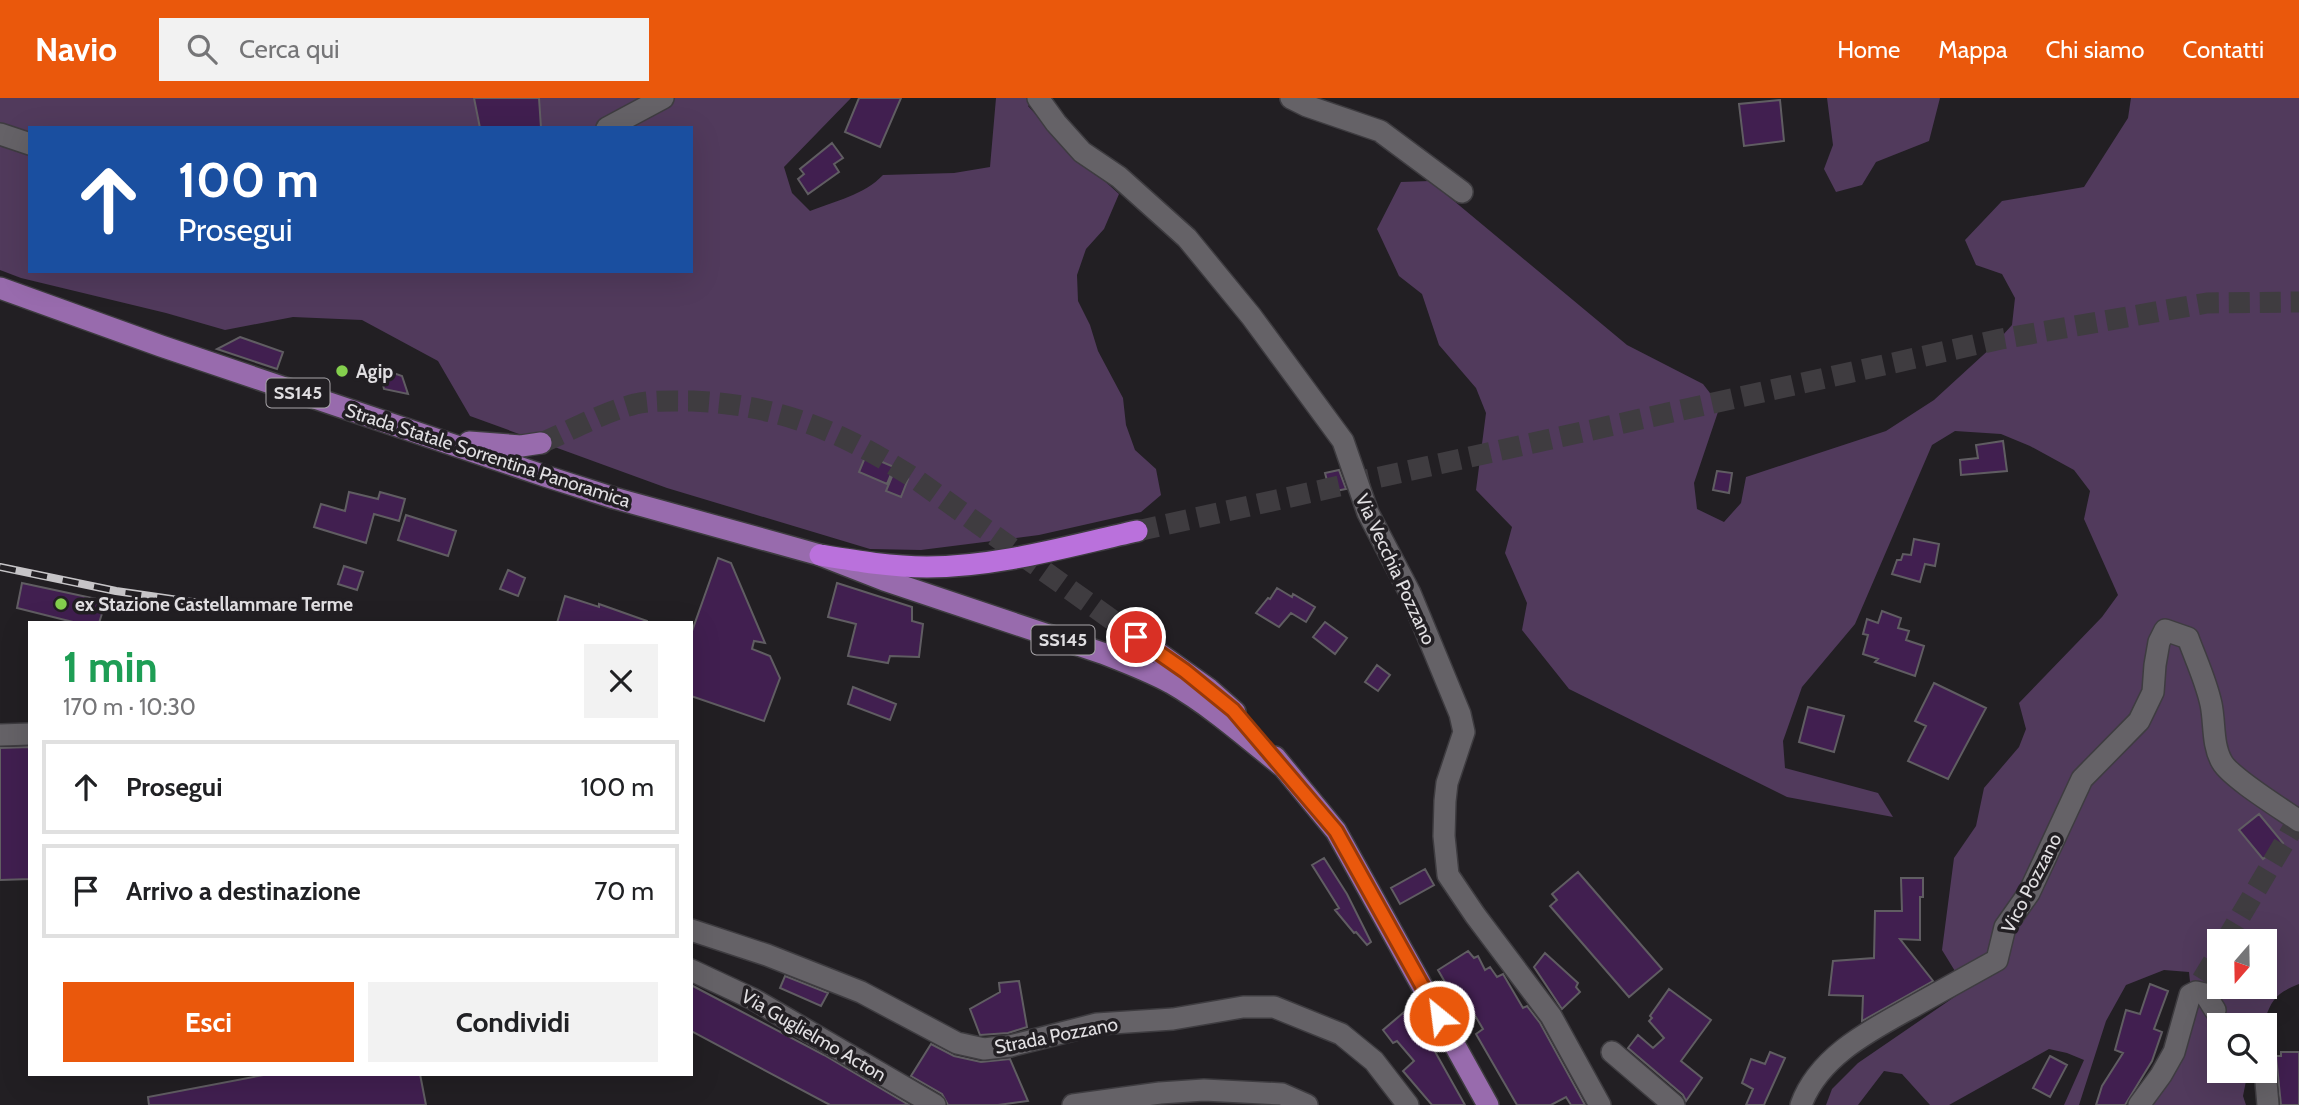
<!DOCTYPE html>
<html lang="it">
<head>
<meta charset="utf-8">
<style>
  :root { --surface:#fff; --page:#f2f2f2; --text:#202124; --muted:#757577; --line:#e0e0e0; --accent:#ea580c }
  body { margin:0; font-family:Cabin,sans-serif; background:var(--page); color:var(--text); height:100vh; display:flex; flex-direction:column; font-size:26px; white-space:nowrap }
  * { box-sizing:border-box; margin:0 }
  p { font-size:23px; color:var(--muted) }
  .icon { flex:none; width:38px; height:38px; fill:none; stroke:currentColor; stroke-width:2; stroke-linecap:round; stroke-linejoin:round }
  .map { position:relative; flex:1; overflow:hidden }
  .sheet { position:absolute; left:28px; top:523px; width:665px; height:455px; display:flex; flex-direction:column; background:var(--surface); border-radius:0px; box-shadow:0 7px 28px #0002 }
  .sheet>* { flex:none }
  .top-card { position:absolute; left:28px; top:28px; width:665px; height:147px; border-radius:0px; box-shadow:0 7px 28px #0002; background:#1a4fa0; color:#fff; overflow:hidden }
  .needle { width:46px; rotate:200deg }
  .fabs { position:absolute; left:2207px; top:831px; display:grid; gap:14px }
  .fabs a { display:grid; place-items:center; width:70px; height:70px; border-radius:0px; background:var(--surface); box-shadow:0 7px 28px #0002; font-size:35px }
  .pin { position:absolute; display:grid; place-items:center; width:60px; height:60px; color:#fff; margin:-30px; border:4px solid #fff; border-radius:50%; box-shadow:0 2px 7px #0007 }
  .me { position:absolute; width:77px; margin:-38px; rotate:331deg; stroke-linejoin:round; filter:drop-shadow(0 0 5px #0008) }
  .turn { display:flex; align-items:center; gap:24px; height:147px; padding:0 35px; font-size:32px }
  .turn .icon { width:91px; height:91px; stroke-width:2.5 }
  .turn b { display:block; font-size:49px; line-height:60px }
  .round { display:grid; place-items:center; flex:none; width:74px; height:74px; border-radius:0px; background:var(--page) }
  .summary { display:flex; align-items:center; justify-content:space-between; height:119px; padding:0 35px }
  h1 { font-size:42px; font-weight:800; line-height:52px; color:#1e9e55 }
  .primary-button { display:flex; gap:14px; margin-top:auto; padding:14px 35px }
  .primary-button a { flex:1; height:80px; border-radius:0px; background:var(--accent); color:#fff; font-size:28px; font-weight:800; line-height:80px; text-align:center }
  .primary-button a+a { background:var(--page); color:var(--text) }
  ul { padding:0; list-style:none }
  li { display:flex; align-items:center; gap:21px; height:94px; margin:0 14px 10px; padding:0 21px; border:4px solid var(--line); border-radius:0px }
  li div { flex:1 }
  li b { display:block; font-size:26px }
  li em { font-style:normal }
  header { display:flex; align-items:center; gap:42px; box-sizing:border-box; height:98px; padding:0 35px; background:var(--accent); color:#fff }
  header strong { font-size:33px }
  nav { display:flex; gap:38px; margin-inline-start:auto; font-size:24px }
  .search { width:490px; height:63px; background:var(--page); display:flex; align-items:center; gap:18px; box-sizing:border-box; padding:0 24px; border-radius:0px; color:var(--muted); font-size:26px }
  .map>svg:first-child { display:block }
  .green { fill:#513a5c; fill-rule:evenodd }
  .building { fill:#411f50; stroke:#605d62; stroke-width:2 }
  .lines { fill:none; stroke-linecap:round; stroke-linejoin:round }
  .minor-tunnel { stroke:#3f3c40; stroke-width:21; stroke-dasharray:21 10; stroke-linecap:butt }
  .major-tunnel { stroke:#3f3c40; stroke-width:21; stroke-dasharray:21 10; stroke-linecap:butt }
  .highway-tunnel { stroke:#3f3c40; stroke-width:21; stroke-dasharray:21 10; stroke-linecap:butt }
  .minor-casing { stroke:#3e3c40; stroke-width:24 }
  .major-casing { stroke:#3e3c40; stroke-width:24 }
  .highway-casing { stroke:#3e3c40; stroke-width:24 }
  .minor { stroke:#656267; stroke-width:21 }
  .major { stroke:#986bad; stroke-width:21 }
  .highway { stroke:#ba71dc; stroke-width:21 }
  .rail-casing { stroke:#c6c4c7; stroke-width:8 }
  .rail { stroke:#221f23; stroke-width:5; stroke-dasharray:16; stroke-linecap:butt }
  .route-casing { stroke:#983908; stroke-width:18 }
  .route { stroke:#ea580c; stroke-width:12 }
  .poi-dot { fill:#84cf4d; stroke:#221f23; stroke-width:2.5 }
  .labels { text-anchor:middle; stroke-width:7; stroke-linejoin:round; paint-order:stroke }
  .shield { fill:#221f23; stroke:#a8a5a9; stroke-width:2 }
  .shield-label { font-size:18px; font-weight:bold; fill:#e1dfe2 }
  .poi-label { font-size:19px; font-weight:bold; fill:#e1dfe2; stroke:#221f23; text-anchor:start }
  .street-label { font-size:19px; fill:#e1dfe2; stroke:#221f23 }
</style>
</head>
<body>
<header>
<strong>Navio</strong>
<div class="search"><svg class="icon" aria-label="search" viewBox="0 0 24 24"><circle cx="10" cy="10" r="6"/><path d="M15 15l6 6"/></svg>Cerca qui</div>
<nav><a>Home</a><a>Mappa</a><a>Chi siamo</a><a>Contatti</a></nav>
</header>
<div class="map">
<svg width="2299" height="1007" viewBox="0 0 2299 1007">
  <rect width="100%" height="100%" fill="#221f23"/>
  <path class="green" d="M0 0H851L784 69 792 95 810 113C835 103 864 97 883 77L954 75 990 69 996 0H1037L1028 8 1060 43 1119 96 1104 131 1086 151 1077 177 1078 203 1090 227 1098 253 1123 300 1126 327 1135 352 1156 371 1161 397 1141 414 1039 437 921 452 870 451 667 390 470 318 438 263 362 222 293 219 225 232 166 215 21 180 0 172ZM30 30H691V173H30Z
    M1827 0H1940L1929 43 1876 64 1862 87 1836 94 1824 71 1833 47Z
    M2131 0H2299V886C2274 896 2271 903 2263 927L2219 928V973H2248L2243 998 2246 1007H2149L2193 913 2189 874 2164 872 2126 887 2106 923 2079 1007H2064L2084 962 2067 955 2049 951 1949 1007H1930L1902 976 1884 973 1858 1007H1826L1832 991 1858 965 1966 891 1942 852 1954 760 1976 728 1984 690 2019 649 2026 631 2019 605 2102 519 2118 497 2084 421 2090 393 2074 372 2030 348 2001 336 1955 333 1932 347 1855 526 1802 589 1783 643 1785 670 1878 695 1893 719 1787 699 1569 591 1522 532 1527 505 1505 455 1512 429 1476 392 1486 315 1476 290 1439 247 1422 196 1399 178 1377 131 1401 84 1430 83 1627 247 1703 286 1720 308 1694 385 1697 411 1724 424 1741 405 1746 379 1886 333 1934 302 1993 248 2012 227 2015 200 2002 176 1976 167 1965 142 2002 103 2084 89 2128 20ZM2219 844H2264V889H2219Z"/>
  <path class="building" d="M474 0H539L541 30H480Z
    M859 0H901L880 49 845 34Z
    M1780 2 1784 43 1744 48 1739 6Z
    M832 45 843 60 834 66 839 74 808 96 798 81 804 76 800 71Z
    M240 239 283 254 277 271 217 251Z
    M379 270 402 278 408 296 384 291Z
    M2003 343 2007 373 1961 377 1960 362 1978 360 1976 347Z
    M866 357 894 369 887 386 859 374Z
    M1339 372 1346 391 1330 394 1325 375Z
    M1717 373 1732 375 1729 395 1713 392Z
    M893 376 908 381 901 399 886 393Z
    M349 394 378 401 380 394 405 401 399 423 374 416 366 445 314 429 321 406 345 413Z
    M406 417 456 433 448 458 398 442Z
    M1914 441 1939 446 1935 468 1925 466 1920 484 1892 476 1897 462H1901L1903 456 1911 457Z
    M718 460 731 465 765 545 754 543 752 551 770 558 780 580 764 623 691 598V536Z
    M344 468 363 474 357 492 338 486Z
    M508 472 525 480 518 498 500 491Z
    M22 485 106 503 99 525H77L17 510Z
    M837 485 912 509V523L923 526 919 559 890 558 888 565 848 558 856 526 828 519Z
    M1277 490 1292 499 1293 496 1315 509 1306 524 1291 515 1279 529 1256 515 1268 500 1270 501Z
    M565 498 599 509V506L647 523V525H557Z
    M1882 513 1901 520 1898 530 1909 533 1906 542 1924 548 1915 578 1875 564 1878 561 1863 556 1868 537 1863 536 1867 521 1878 525Z
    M1325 524 1347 540 1335 556 1313 539Z
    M1377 567 1390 577 1378 593 1365 584Z
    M1934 585 1986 610 1948 681 1908 663 1926 628 1915 623Z
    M853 589 896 606 890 622 848 606Z
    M1808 609 1844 618 1834 654 1799 644Z
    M30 649V781L0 782V650Z
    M2259 716 2283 745 2263 761 2239 732Z
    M1324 760 1347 796 1371 844 1367 847 1356 834 1354 835 1335 812 1339 810 1312 767Z
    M1425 771 1434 787 1400 806 1391 790Z
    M1578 774 1662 871 1629 899 1550 808 1557 802 1552 796Z
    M1901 780H1923V799H1920V842L1900 841 1933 883 1862 923 1863 898 1829 897 1833 863 1874 860 1875 813H1902Z
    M1468 853 1474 860 1478 858 1485 872 1490 869 1497 879 1503 876 1523 910 1527 908 1540 925 1585 1007H1571L1566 999 1551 1007H1517L1476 936 1483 931 1464 899 1457 905 1438 872Z
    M1545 855 1578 885 1576 889 1580 894 1562 911 1534 869Z
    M785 878 828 895 821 908 780 890Z
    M1019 883 1027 929 1008 935 980 937 970 911 1000 894 999 885Z
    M2150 886 2168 893 2154 931 2162 934 2152 963 2125 1007H2096L2102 988 2123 955 2115 952 2126 912 2140 916Z
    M691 887 824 957 909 1007H830L691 933Z
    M1669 891 1711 922 1681 963 1702 980 1686 1003 1683 997 1628 950 1638 937 1653 950 1664 940 1649 923 1652 920 1650 918Z
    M1410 909 1465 1007H1432L1403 973 1414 963 1397 943 1393 945 1383 932Z
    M931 946 954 958 981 964 1010 961 1028 1003 998 1007H948L942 996 911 978Z
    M1770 954 1785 960 1766 1002 1764 1007H1746L1753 991 1742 985 1751 961 1765 966Z
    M2281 954H2299V1007H2281L2276 958H2281Z
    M2050 958 2067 967 2050 999 2033 990Z
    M269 976H420L426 1007H149L148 999Z"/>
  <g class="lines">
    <path class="minor-tunnel" d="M2225 844 2299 720
      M2202 882 2219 854"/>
    <path class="major-tunnel" d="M541 345C572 332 601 315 635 306 653 302 674 303 693 303 781 307 845 335 917 382L1136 539"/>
    <path class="highway-tunnel" d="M1137 433 2001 241 2207 205 2299 204"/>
    <defs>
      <path id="minor" d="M1038 0 1056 25 1082 54 1119 79 1187 140 1251 218 1343 343 1368 415 1410 495 1460 616 1464 634 1447 685 1445 703 1444 738 1448 777 1475 817 1551 918 1600 1007
        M1291 0 1307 8 1380 33 1462 94
        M607 30 663 0
        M0 36 30 46
        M0 637 30 636
        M691 832 767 857 861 894 957 945 984 951 1010 948 1097 926 1173 921 1243 909H1274L1341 936 1374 963 1408 1007
        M691 872 753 901 935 1007
        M1612 954 1674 1007
        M2264 961 2268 1007
        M1073 1007 1160 995 1204 992 1282 996 1307 1007
        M1801 1007C1819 957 1873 931 1916 907 1943 892 1970 877 1997 862L2005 829 2029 795 2082 681 2139 623 2153 594 2155 567 2159 544 2165 532 2188 540C2196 562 2206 583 2211 606 2215 625 2212 647 2222 664 2231 680 2282 711 2299 723
        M2139 1007 2161 977 2174 954 2190 897 2196 894 2205 896 2215 912"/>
      <path id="major" d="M0 190 161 248 545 378 614 400 820 457 884 482 1102 555C1125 564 1149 573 1171 585 1211 608 1247 640 1283 669
        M469 344 521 348 541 345
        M1136 539 1209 591 1235 614
        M1275 659 1336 733 1488 1007"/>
      <path id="highway" d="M820 457C856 463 891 469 927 469 998 469 1068 448 1137 433"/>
    </defs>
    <use href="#minor" class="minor-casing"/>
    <use href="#major" class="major-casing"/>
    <use href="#highway" class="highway-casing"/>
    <use href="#minor" class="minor"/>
    <use href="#major" class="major"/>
    <use href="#highway" class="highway"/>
    <defs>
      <path id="rail" d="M0 469 116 493 199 505"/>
    </defs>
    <use href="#rail" class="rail-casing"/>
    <use href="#rail" class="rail"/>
  </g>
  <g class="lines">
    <defs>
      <path id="route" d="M1136 539 1185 573 1233 612 1336 733 1439 918"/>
    </defs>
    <use href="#route" class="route-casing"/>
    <use href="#route" class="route"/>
  </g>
  <g class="poi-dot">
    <circle cx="342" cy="273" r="7"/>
    <circle cx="61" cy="506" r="7"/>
  </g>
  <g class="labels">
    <g class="shield">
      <rect x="266.5" y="280.5" width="63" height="29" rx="5"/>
      <rect x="1031.5" y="527.5" width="63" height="29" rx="5"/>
    </g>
    <g class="shield-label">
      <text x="298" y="301">SS145</text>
      <text x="1063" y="548">SS145</text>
    </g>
    <g class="poi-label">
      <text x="356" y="280">Agip</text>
      <text x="75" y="513">ex Stazione Castellammare Terme</text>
    </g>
    <g class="street-label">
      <text transform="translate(488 357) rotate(18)" y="7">Strada Statale Sorrentina Panoramica</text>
      <text transform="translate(1396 471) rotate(65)" y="7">Via Vecchia Pozzano</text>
      <text transform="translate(2031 785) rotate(-63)" y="7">Vico Pozzano</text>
      <text transform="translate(814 937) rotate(30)" y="7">Via Guglielmo Acton</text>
      <text transform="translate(1056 937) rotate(-11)" y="7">Strada Pozzano</text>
    </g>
  </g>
</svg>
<div class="fabs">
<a><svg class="needle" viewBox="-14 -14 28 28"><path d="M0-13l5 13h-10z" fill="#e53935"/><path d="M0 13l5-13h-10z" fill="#757577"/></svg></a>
<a><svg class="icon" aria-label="search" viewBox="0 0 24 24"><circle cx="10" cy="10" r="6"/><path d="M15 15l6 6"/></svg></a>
</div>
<div class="pin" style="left:1136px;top:539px;background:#d93025"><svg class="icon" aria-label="arrive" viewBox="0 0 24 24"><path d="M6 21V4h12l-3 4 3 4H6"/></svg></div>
<svg class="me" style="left:1439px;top:918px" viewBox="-20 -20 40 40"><circle r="17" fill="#ea580c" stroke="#fff" stroke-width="3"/><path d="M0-11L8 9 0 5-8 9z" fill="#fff"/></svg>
<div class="top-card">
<div class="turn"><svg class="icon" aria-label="ahead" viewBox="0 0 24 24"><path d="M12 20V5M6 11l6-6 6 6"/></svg><div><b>100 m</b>Prosegui</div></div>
</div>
<section class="sheet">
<div class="summary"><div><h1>1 min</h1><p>170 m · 10:30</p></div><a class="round"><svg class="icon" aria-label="close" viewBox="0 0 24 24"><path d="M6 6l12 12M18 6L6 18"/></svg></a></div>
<ul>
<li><svg class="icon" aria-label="ahead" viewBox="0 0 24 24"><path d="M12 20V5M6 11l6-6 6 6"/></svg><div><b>Prosegui</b></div><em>100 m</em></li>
<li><svg class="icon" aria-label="arrive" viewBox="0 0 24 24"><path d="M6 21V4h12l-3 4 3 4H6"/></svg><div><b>Arrivo a destinazione</b></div><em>70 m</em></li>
</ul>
<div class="primary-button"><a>Esci</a><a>Condividi</a></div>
</section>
</div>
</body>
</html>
